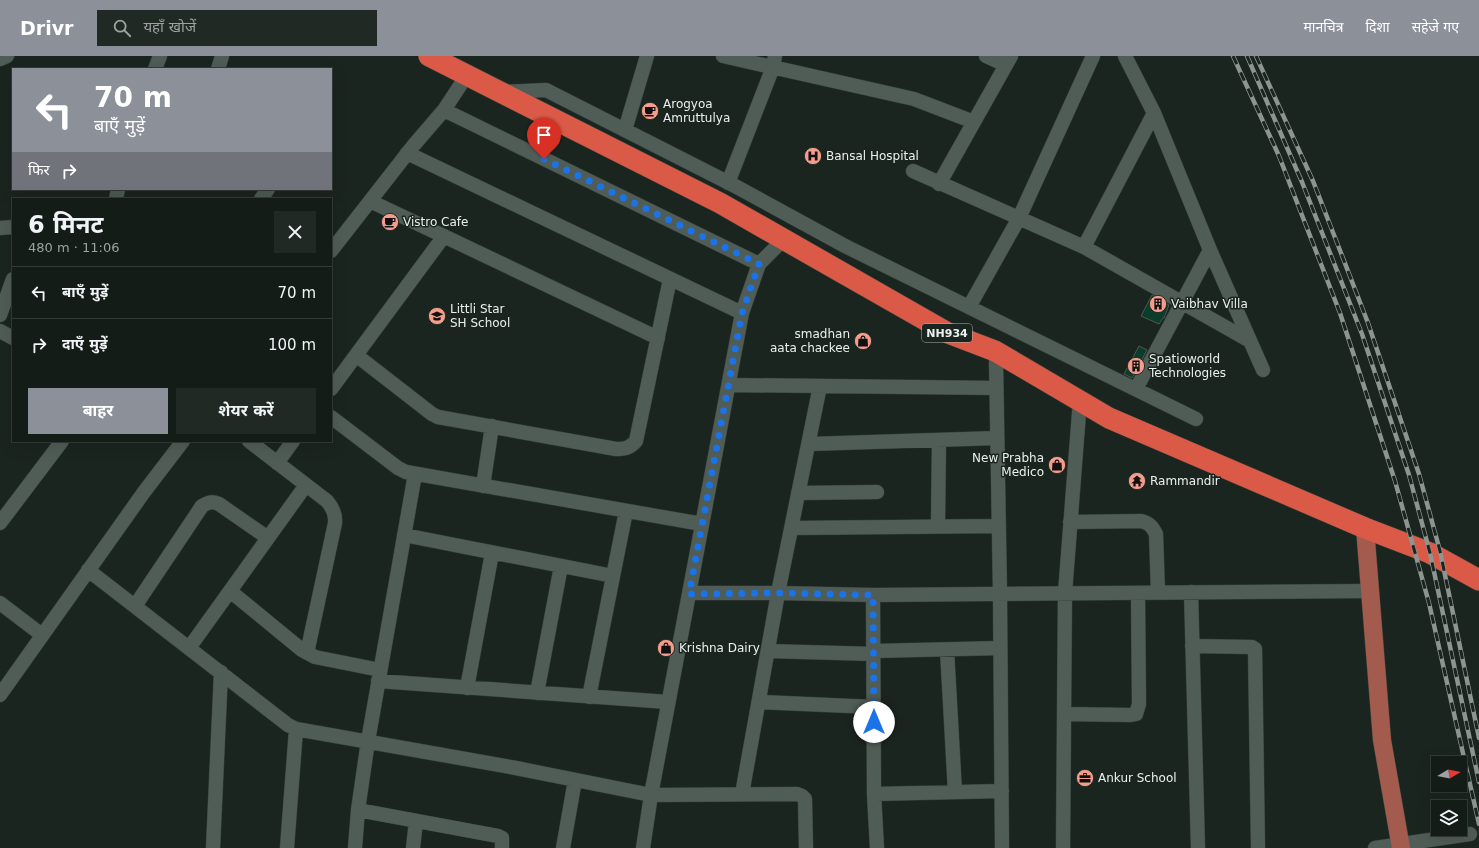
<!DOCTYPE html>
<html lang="hi">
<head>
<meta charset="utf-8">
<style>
  :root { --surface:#141c18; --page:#212925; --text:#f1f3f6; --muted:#9da1a2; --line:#333a37; --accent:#8c9099 }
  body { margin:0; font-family:"DejaVu Sans","Noto Sans Devanagari",sans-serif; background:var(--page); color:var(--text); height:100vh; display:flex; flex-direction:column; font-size:15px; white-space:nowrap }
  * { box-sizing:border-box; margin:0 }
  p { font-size:13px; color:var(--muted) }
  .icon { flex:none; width:22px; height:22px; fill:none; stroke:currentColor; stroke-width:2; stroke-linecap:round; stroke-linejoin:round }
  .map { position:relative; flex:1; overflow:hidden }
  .drawer { position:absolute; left:12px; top:142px; width:320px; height:244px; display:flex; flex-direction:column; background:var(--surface); border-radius:0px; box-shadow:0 4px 16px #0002,0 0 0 1px var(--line) }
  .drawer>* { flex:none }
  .guide { position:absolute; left:12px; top:12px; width:320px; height:122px; border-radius:0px; box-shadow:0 4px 16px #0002,0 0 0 1px var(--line); background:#8c9099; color:#fff; overflow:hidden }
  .needle { width:26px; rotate:80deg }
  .controls { position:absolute; left:1431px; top:700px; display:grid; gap:8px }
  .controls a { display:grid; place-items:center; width:36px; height:36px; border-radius:0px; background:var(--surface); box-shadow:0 4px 16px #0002,0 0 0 1px var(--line); font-size:20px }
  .pin { position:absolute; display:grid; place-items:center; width:34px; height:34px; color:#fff; margin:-41px -17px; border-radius:50% 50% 50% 0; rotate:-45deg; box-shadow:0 0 4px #0007 }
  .pin .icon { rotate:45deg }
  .me { position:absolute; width:44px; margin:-22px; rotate:0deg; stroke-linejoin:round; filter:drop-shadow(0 0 3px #0008) }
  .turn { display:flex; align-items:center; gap:14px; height:84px; padding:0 16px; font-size:18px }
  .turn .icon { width:52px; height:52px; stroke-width:2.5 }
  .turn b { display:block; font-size:28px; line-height:34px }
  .then { display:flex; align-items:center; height:38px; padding:0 16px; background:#0003; gap:8px; font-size:15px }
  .round { display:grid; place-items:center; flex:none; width:42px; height:42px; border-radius:0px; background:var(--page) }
  .head { display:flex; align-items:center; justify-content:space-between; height:68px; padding:0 16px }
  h1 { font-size:24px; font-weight:700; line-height:30px }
  .primary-button { display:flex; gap:8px; margin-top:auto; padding:8px 16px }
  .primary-button a { flex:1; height:46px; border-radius:0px; background:var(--accent); color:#fff; font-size:16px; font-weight:700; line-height:46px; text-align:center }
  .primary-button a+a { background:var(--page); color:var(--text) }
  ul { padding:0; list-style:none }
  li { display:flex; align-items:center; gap:12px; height:52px; padding:0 16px; border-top:1px solid var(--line) }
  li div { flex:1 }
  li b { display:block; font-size:15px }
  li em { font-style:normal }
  header { display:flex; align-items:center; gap:24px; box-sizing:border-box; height:56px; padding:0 20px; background:var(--accent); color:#fff }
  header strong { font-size:19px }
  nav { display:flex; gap:22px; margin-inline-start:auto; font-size:14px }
  .search { width:280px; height:36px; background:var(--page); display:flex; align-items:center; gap:10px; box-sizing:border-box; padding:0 14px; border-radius:0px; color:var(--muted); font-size:15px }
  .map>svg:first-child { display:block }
  .building { fill:#0c3c2b; stroke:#4c5852 }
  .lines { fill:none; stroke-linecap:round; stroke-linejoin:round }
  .minor-casing { stroke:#37403c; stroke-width:15 }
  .major-casing { stroke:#37403c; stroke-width:19 }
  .highway-casing { stroke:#37403c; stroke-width:22 }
  .minor { stroke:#505c56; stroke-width:14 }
  .major { stroke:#a35b4d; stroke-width:18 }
  .highway { stroke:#db5a47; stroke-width:21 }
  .rail-casing { stroke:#8d9591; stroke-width:4.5 }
  .rail { stroke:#1b2520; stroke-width:3; stroke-dasharray:9; stroke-linecap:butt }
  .route { stroke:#1a73e8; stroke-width:7; stroke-dasharray:0 12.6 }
  .labels { text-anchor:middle; stroke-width:3; stroke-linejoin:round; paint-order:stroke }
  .shield { fill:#1b2520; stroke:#abb3b0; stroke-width:1 }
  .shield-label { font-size:11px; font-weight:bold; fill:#e9f0ed }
  .poi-label { font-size:12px; fill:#e9f0ed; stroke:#1b2520; text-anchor:start }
</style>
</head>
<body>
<header>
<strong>Drivr</strong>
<div class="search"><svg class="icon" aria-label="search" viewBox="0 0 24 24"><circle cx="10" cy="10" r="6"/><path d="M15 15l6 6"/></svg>यहाँ खोजें</div>
<nav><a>मानचित्र</a><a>दिशा</a><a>सहेजे गए</a></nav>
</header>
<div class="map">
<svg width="1479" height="792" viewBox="0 0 1479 792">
  <rect width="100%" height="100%" fill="#1b2520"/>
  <path class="building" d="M1152 239 1169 249 1164 262H1163L1159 268 1141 260Z
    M1139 290 1147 294 1132 322 1124 318Z"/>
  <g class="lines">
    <defs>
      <path id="minor" d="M723 0 914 43 974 66
        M986 0 1006 9
        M1125 0 1154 57 1210 194 1263 314
        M0 3 7 0
        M155 13 160 0
        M218 13 222 0
        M503 36 546 34 735 130 845 190 1196 363
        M444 54 759 208
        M625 74 647 0
        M407 97 742 257
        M913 115 1084 191 1250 285
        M728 127 773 11 775 0
        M939 128 1011 0
        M116 143 118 133
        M261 143 268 133
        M370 145 658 282
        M0 172 13 171
        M1084 191 1154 57
        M331 195 413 90 444 54 467 19
        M969 251 1019 162 1093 0
        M0 259 13 223
        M0 275 13 282
        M356 299 432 358 438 361 616 393C625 393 630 392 636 385L670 223
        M996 304 1000 538 1002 792
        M729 329 996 332
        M331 333 444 180
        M1136 333 1210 194
        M331 361 398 412 406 416 702 468
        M249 385 327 445C333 452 336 458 335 467L307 597
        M809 388 997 382
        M277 407 293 385
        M483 430 492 370
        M798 437 877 436
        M1070 466 1141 465C1149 467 1152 470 1156 478L1158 536
        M0 467 62 385
        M938 470 939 384
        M791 472 999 470
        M404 479 613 520
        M88 514 288 669 296 673 516 712 651 739 797 738 802 740 805 743 806 792
        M230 535 302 594 315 601 380 614
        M1191 536 1198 792
        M689 537H778L873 539 1370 535
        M873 539 874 738 877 792
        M0 547 42 579
        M135 550 202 450C209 446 212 445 219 448L268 482
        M1192 590 1252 591 1255 593 1258 792
        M189 592 306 429
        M947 594 955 736
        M768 595 874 598
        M874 595 1000 592
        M378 625 668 646
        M467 632 492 497
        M537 637 561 510
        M0 639 144 436 183 385
        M589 641 626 455
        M759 646 874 651
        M1064 658 1131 659 1136 658 1139 648 1138 537
        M742 738 778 537 820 330
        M874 738 1002 735
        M358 754 498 780 502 782V792
        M213 792 221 616
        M287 792 296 673
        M355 792 358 754 368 685 415 418
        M413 792 416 765
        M563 792 575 724
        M643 792 651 739 742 257 759 208 784 183
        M1063 792 1065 537 1080 344
        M1375 792 1470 778"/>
      <path id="major" d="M1365 472 1382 684 1401 792"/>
      <path id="highway" d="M429 0 720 147 948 277 995 295 1109 362 1365 472 1430 497 1479 524"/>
    </defs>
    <use href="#minor" class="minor-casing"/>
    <use href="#major" class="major-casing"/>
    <use href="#highway" class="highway-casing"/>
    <use href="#minor" class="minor"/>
    <use href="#major" class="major"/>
    <use href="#highway" class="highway"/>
    <defs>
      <path id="rail" d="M1233 0 1279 100 1340 257 1395 425 1429 547 1479 768
        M1247 0 1302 126 1362 278 1409 419 1430 497 1479 726
        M1256 0 1313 125 1341 197 1368 267 1419 418 1440 495 1479 682"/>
    </defs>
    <use href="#rail" class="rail-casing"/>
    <use href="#rail" class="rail"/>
  </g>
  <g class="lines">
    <path class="route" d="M544 103 759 208 742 257 689 538 778 537 873 539 874 666"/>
  </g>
  <defs>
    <symbol id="cafe-disc" viewBox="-11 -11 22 22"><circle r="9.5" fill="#f59d8d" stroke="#1b2520"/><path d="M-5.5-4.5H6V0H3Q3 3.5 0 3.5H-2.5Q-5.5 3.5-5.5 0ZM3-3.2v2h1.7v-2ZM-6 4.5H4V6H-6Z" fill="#111"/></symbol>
    <symbol id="hospital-disc" viewBox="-11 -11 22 22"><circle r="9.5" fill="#f59d8d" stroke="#1b2520"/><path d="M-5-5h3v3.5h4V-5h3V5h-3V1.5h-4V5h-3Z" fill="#111"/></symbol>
    <symbol id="building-disc" viewBox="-11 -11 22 22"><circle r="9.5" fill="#f59d8d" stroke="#1b2520"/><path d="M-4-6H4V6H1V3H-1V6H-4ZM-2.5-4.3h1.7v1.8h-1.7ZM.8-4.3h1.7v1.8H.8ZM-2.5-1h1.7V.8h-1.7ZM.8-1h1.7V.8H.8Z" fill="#111"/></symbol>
    <symbol id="school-disc" viewBox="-11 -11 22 22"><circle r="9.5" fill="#f59d8d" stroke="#1b2520"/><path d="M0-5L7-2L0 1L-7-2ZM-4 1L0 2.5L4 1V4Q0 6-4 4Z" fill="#111"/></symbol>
    <symbol id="shop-disc" viewBox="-11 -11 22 22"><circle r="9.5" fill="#f59d8d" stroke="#1b2520"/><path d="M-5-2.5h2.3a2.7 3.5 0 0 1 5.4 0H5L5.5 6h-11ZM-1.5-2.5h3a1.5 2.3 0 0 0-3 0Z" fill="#111"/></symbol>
    <symbol id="temple-disc" viewBox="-11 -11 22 22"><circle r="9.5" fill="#f59d8d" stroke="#1b2520"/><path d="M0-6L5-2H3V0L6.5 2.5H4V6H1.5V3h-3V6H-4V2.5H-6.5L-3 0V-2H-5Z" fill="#111"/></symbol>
    <symbol id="office-disc" viewBox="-11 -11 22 22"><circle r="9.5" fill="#f59d8d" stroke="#1b2520"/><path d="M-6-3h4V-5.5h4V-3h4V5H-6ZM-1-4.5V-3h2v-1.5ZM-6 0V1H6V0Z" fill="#111"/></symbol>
  </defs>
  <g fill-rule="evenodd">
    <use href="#cafe-disc" x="640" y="45" width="20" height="20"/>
    <use href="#hospital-disc" x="803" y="90" width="20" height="20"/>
    <use href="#cafe-disc" x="380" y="156" width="20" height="20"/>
    <use href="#building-disc" x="1148" y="238" width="20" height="20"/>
    <use href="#school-disc" x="427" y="250" width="20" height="20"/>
    <use href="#shop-disc" x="853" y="275" width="20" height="20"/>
    <use href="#building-disc" x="1126" y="300" width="20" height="20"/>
    <use href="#shop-disc" x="1047" y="399" width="20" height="20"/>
    <use href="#temple-disc" x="1127" y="415" width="20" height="20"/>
    <use href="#shop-disc" x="656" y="582" width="20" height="20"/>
    <use href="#office-disc" x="1075" y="712" width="20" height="20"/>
  </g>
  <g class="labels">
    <rect class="shield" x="922" y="268" width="50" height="18" rx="3"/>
    <g class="shield-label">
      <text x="947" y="281">NH934</text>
    </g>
    <g class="poi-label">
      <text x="663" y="52">Arogyoa<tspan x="663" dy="14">Amruttulya</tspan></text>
      <text x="826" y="104">Bansal Hospital</text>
      <text x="403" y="170">Vistro Cafe</text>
      <text x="1171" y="252">Vaibhav Villa</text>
      <text x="450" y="257">Littli Star<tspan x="450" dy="14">SH School</tspan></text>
      <text x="850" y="282" text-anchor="end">smadhan<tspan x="850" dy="14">aata chackee</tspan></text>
      <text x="1149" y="307">Spatioworld<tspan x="1149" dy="14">Technologies</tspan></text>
      <text x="1044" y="406" text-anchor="end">New Prabha<tspan x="1044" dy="14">Medico</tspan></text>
      <text x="1150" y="429">Rammandir</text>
      <text x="679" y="596">Krishna Dairy</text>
      <text x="1098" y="726">Ankur School</text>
    </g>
  </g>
</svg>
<div class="controls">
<a><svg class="needle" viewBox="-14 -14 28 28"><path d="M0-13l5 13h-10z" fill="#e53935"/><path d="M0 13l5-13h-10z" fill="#9da1a2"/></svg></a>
<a><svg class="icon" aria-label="layers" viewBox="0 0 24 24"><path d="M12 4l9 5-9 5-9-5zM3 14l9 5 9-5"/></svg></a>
</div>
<div class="pin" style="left:544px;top:103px;background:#d93025"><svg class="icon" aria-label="arrive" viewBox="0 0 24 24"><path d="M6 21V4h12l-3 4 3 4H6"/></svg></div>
<svg class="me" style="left:874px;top:666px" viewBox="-20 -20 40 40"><circle r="19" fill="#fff"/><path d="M0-13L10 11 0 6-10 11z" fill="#1a73e8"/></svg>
<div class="guide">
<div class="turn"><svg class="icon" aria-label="left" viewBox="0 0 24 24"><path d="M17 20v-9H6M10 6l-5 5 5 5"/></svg><div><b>70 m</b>बाएँ मुड़ें</div></div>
<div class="then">फिर<svg class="icon" aria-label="right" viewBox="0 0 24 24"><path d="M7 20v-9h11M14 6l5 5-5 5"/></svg></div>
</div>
<section class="drawer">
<div class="head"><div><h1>6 मिनट</h1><p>480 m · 11:06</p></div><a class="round"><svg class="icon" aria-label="close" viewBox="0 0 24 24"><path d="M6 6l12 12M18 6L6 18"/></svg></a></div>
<ul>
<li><svg class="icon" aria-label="left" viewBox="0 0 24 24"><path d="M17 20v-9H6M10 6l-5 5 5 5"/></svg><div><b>बाएँ मुड़ें</b></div><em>70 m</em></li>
<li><svg class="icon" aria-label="right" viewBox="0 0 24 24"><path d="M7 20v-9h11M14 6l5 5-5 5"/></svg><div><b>दाएँ मुड़ें</b></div><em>100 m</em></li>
</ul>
<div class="primary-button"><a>बाहर</a><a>शेयर करें</a></div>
</section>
</div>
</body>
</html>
